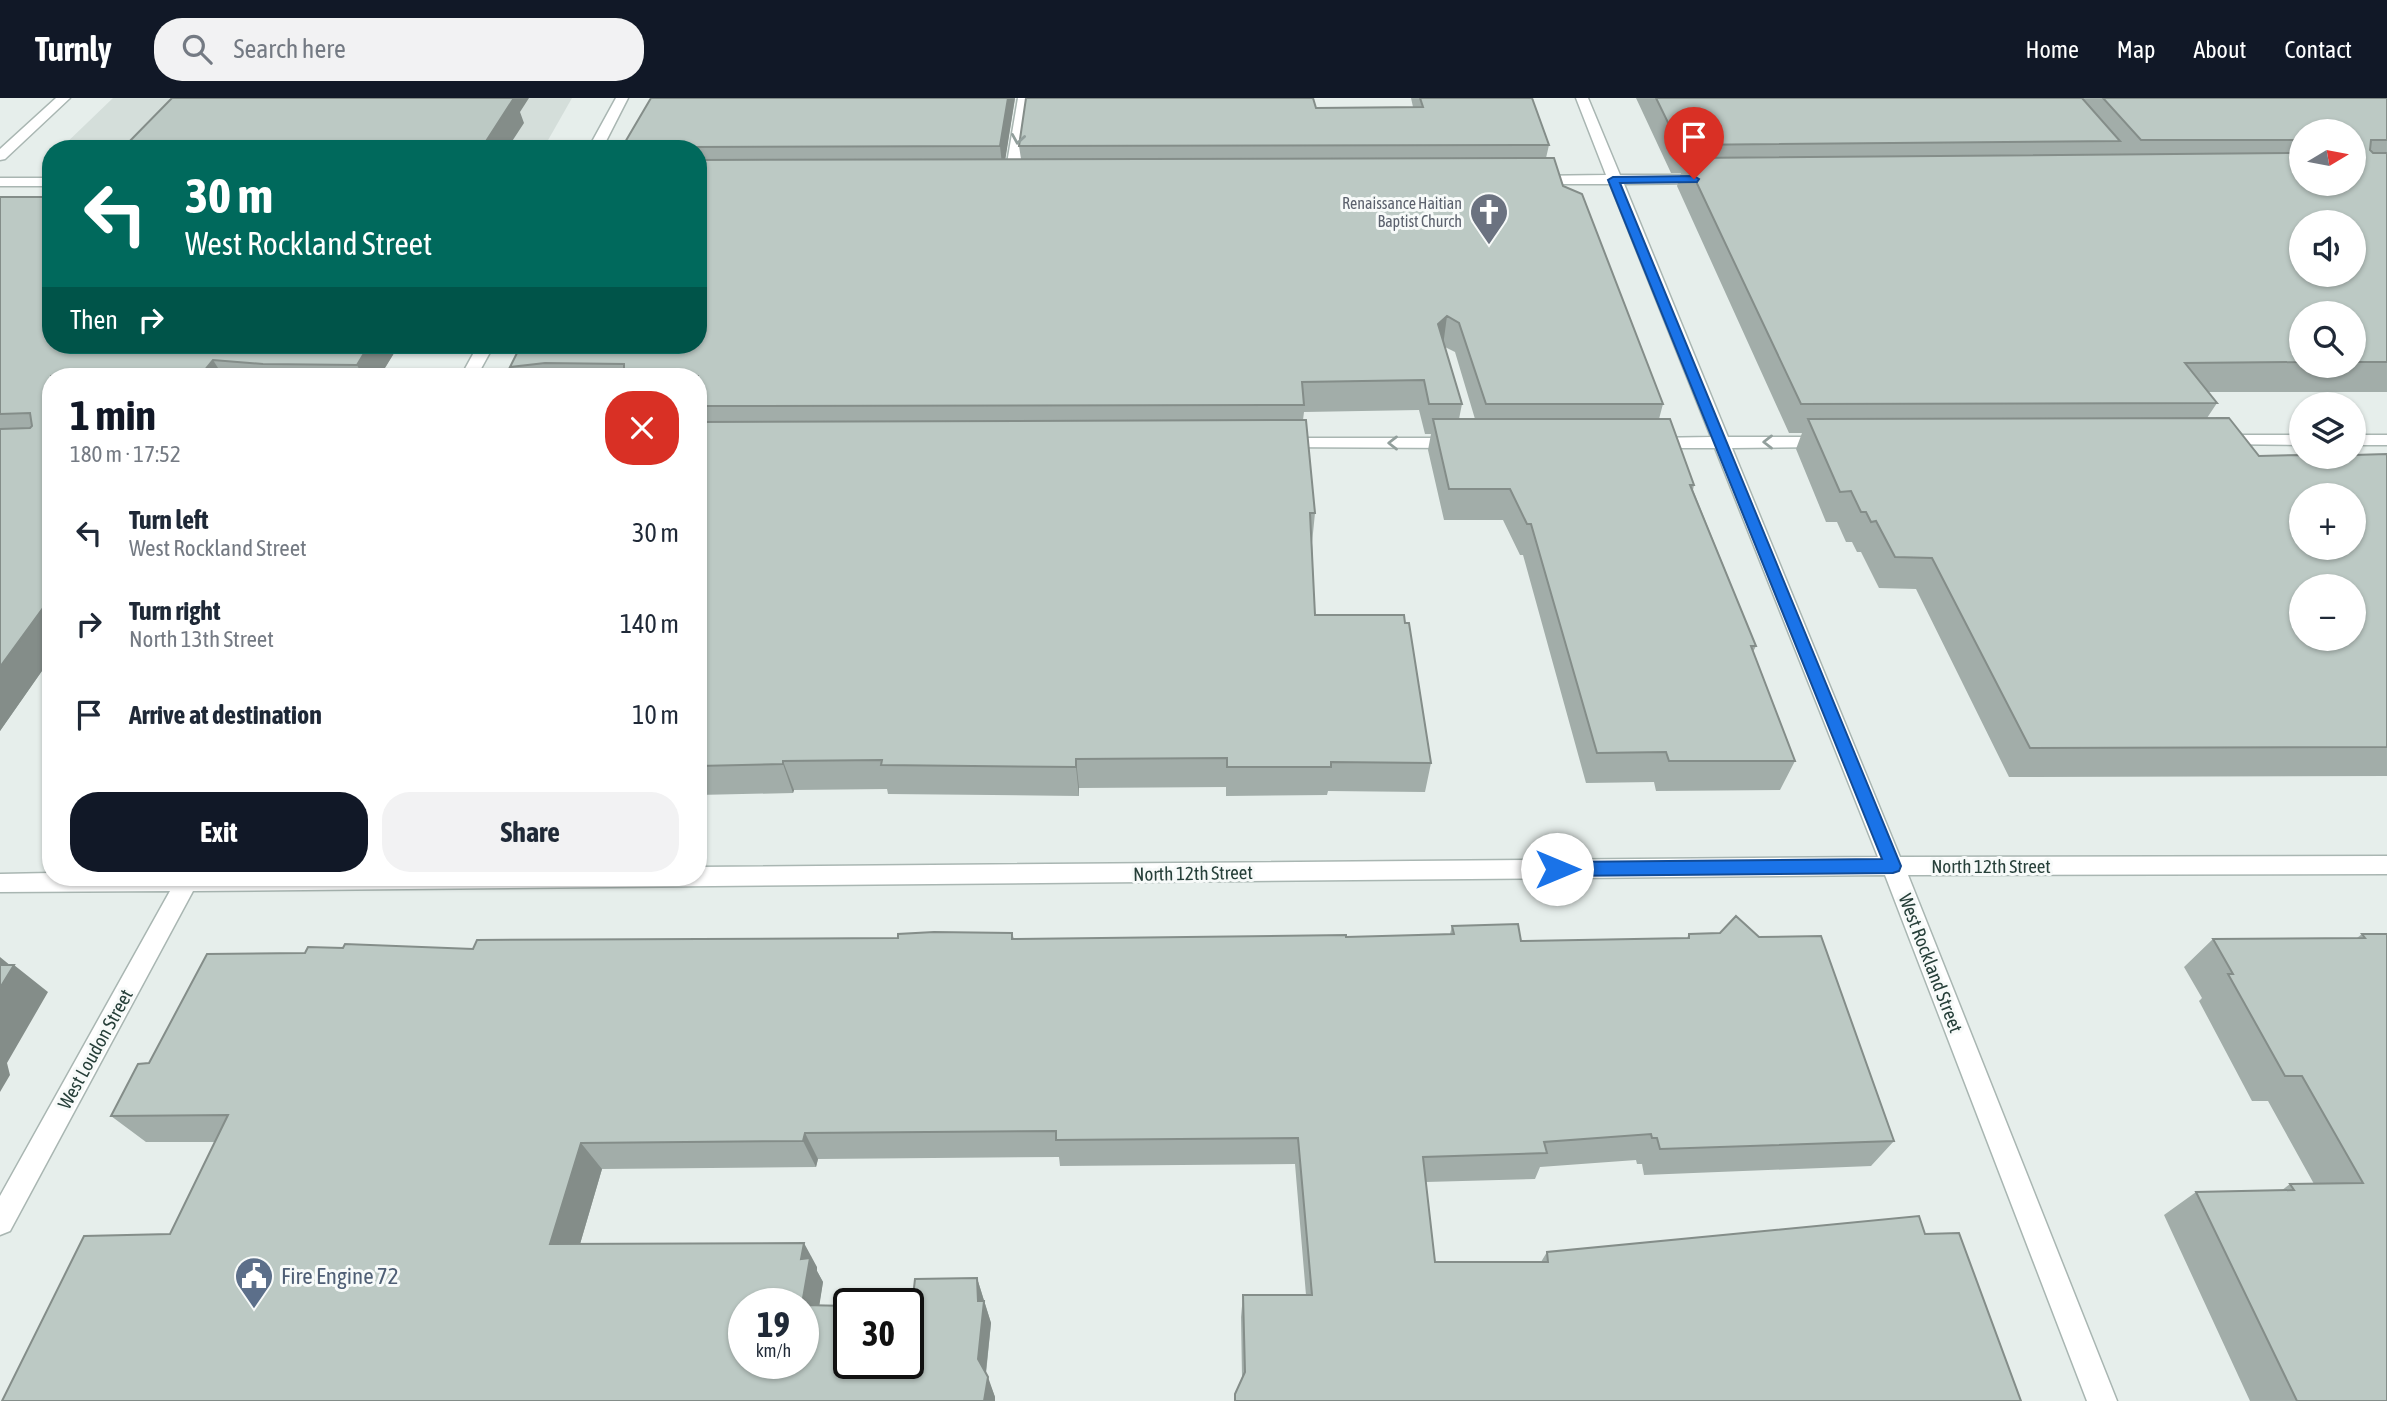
<!DOCTYPE html>
<html lang="en">
<head>
<meta charset="utf-8">
<style>
  :root { --surface:#fff; --page:#f2f2f3; --text:#1f2937; --muted:#747a83; --accent:#111827 }
  body { margin:0; font-family:"Asap Condensed",sans-serif; background:var(--page); color:var(--text); height:100vh; display:flex; flex-direction:column; font-size:26px; white-space:nowrap }
  * { box-sizing:border-box; margin:0 }
  p { font-size:23px; color:var(--muted) }
  .icon { flex:none; width:38px; height:38px; fill:none; stroke:currentColor; stroke-width:2; stroke-linecap:round; stroke-linejoin:round }
  .map { position:relative; flex:1; overflow:hidden }
  .drawer { position:absolute; left:42px; top:270px; width:665px; height:518px; display:flex; flex-direction:column; background:var(--surface); border-radius:28px; box-shadow:0 2px 5px #0004 }
  .drawer>* { flex:none }
  .guide { position:absolute; left:42px; top:42px; width:665px; height:214px; border-radius:28px; box-shadow:0 2px 5px #0004; background:#00695c; color:#fff; overflow:hidden }
  .needle { width:46px; rotate:80deg }
  .buttons { position:absolute; left:2289px; top:21px; display:grid; gap:14px }
  .buttons a { display:grid; place-items:center; width:77px; height:77px; border-radius:50%; background:var(--surface); box-shadow:0 2px 5px #0004; font-size:35px }
  .speed { position:absolute; left:728px; top:1190px; display:flex; gap:14px; font-size:35px; font-weight:700; text-align:center }
  .speed>* { display:grid; place-content:center; width:91px; height:91px; border-radius:50%; background:var(--surface); box-shadow:0 2px 5px #0004; line-height:1 }
  .speed small { font-size:18px; font-weight:400 }
  .speed .limit { border:4px solid #111; border-radius:10px; background:#fff; color:#111 }
  .pin { position:absolute; display:grid; place-items:center; width:60px; height:60px; color:#fff; margin:-72px -30px; border-radius:50% 50% 50% 0; rotate:-45deg; box-shadow:0 0 7px #0007 }
  .pin .icon { rotate:45deg }
  .me { position:absolute; width:77px; margin:-38px; rotate:90deg; stroke-linejoin:round; filter:drop-shadow(0 0 5px #0008) }
  .turn { display:flex; align-items:center; gap:24px; height:147px; padding:0 28px; font-size:32px }
  .turn .icon { width:91px; height:91px; stroke-width:2.5 }
  .turn b { display:block; font-size:49px; line-height:60px }
  .then { display:flex; align-items:center; height:66px; padding:0 28px; background:#0003; gap:14px; font-size:26px }
  .round { display:grid; place-items:center; flex:none; width:74px; height:74px; border-radius:28px; background:var(--page) }
  .summary { display:flex; align-items:center; justify-content:space-between; height:119px; padding:0 28px }
  h1 { font-size:42px; font-weight:700; line-height:52px; color:var(--accent) }
  .primary-button { display:flex; gap:14px; margin-top:auto; padding:14px 28px }
  .primary-button a { flex:1; height:80px; border-radius:28px; background:var(--accent); color:#fff; font-size:28px; font-weight:700; line-height:80px; text-align:center }
  .primary-button a+a { background:var(--page); color:var(--text) }
  ul { padding:0; list-style:none }
  li { display:flex; align-items:center; gap:21px; height:91px; padding:0 28px }
  li div { flex:1 }
  li b { display:block; font-size:26px }
  li em { font-style:normal }
  header { display:flex; align-items:center; gap:42px; box-sizing:border-box; height:98px; padding:0 35px; background:var(--accent); color:#fff }
  header strong { font-size:33px }
  nav { display:flex; gap:38px; margin-inline-start:auto; font-size:24px }
  .search { width:490px; height:63px; background:var(--page); display:flex; align-items:center; gap:18px; box-sizing:border-box; padding:0 24px; border-radius:28px; color:var(--muted); font-size:26px }
  .map>svg:first-child { display:block }
  .built { fill:#d4deda }
  .lines { fill:none; stroke-linecap:round; stroke-linejoin:round }
  .street-casing { stroke:#a9b6b2; stroke-width:3 }
  .street { fill:#fff; fill-rule:evenodd }
  .wall { fill:#a2ada9; fill-rule:evenodd }
  .shaded-wall { fill:#848d89 }
  .building { fill:#bcc9c4; stroke:#848d89; stroke-width:2; fill-rule:evenodd }
  .oneway { stroke:#929f9c }
  .route { fill:#1a73e8; stroke:#114b97; stroke-width:2 }
  .labels { text-anchor:middle; stroke-width:6; stroke-linejoin:round; paint-order:stroke }
  .far-worship-label { font-size:16px; fill:#5b616d; stroke:#f7faf9; text-anchor:end }
  .street-label { font-size:19px; fill:#263f39; stroke:#f7faf9 }
  .near-service-label { font-size:23px; fill:#4e5e75; stroke:#f7faf9; text-anchor:start }
</style>
</head>
<body>
<header>
<strong>Turnly</strong>
<div class="search"><svg class="icon" aria-label="search" viewBox="0 0 24 24"><circle cx="10" cy="10" r="6"/><path d="M15 15l6 6"/></svg>Search here</div>
<nav><a>Home</a><a>Map</a><a>About</a><a>Contact</a></nav>
</header>
<div class="map">
<svg width="2387" height="1303" viewBox="0 0 2387 1303">
  <rect width="100%" height="100%" fill="#e6eeeb"/>
  <path class="built" d="M113 0H572L543 51H60Z"/>
  <g class="lines">
    <defs>
      <path id="street" d="M56 0H70L5 61 0 62V51Z
        M616 0H628L602 51H588Z
        M1018 0H1030L1018 83 1011 87 1004 83Z
        M1576 0H1588L1620 77H1708L1715 81 1708 85 1624 86 1728 339H1827L1836 344 1827 349 1732 350 1900 759 2387 758V776L1908 777 2117 1303H2087L1885 777 193 793 10 1133 0 1137V1098L170 793 0 794V776L51 775V779H698V769L1878 759 1715 350H1652L1643 345 1652 340 1711 339 1610 86H1533L1526 82 1533 78 1606 77Z
        M0 80H51V88H0Z
        M478 247H494L477 278H461Z
        M2219 337H2301V347L2213 346 2210 342 2213 338Z
        M2354 337H2387V347H2354Z
        M1281 340H1456L1465 345 1456 350 1275 349 1272 345 1275 341Z"/>
    </defs>
    <use href="#street" class="street-casing"/>
    <use href="#street" class="street"/>
  </g>
  <path class="wall" d="M1015 0 1005 61H1021L1019 48 1316 10 1413 9 1411 0H1532L1549 47 1546 60 1563 88 1663 306 1659 321 1694 387 1693 392 1756 548 1753 554 1795 663 1780 692 1656 693 1654 684 1586 685 1523 457H1520L1503 422H1444L1428 352 1431 336H1425L1419 312 1304 314 1303 322 1315 415 1312 445 1315 517 1431 665 1425 694 1328 693 1327 697 1226 698V689L1079 690V698L888 696 887 691 794 692 793 695 698 697V278H515L510 269 698 247V51H621ZM1445 249 1455 254 1475 321H1459L1462 306Z
    M1636 0H2387V294H2208L2217 305 2207 320 2259 358 2387 356V678L2009 679 1916 491 1879 490 1861 454H1857L1852 444H1846L1837 424H1826L1796 351 1802 335H1789L1677 88 1681 75H1671ZM2301 33H2354L2301 86ZM2301 215H2354V268H2301Z
    M0 99 51 247H399L380 278H51V560L0 633Z
    M1452 828 1521 843 1687 840 1689 836 1894 1043 1871 1068 1644 1077 1642 1066H1637L1636 1062 1540 1069 1535 1081 1426 1084 1435 1164H1541L1547 1154 1925 1136 2021 1303H1234L1235 1296 1242 1279 1241 1219 1243 1197H1306L1295 1066 1060 1068 1059 1059 818 1061 816 1069 602 1071 580 1146 817 1169V1173L823 1184 819 1207 912 1208 977 1180 991 1225 986 1276 995 1299V1303H2L170 1136 215 1044H146L111 1018 149 965 305 855 343 850 473 851 898 840 1012 835 1014 841 1346 839 1450 836Z
    M2362 836H2387V1303H2250L2164 1117 2196 1094 2281 1093 2290 1086H2314L2268 1003H2252L2199 903 2202 900 2184 869 2213 841 2357 840Z"/>
  <path class="shaded-wall" d="M504 0H529L520 14 524 25 507 51H481Z
    M1008 0H1015L1003 76 1000 48Z
    M1447 218 1443 248 1438 226Z
    M369 247H399L380 278H363L357 267Z
    M213 262 223 278H200Z
    M51 499V560L0 633V569Z
    M1076 661 1079 690V698L1076 669Z
    M783 663 794 692 793 695 783 666Z
    M0 859 11 868 0 886Z
    M14 867 48 894 7 965 10 977 0 994V890Z
    M805 1035 818 1061 816 1069 803 1043Z
    M581 1045 602 1071 573 1170 550 1146Z
    M804 1145 817 1169V1173L823 1184 816 1229 803 1209V1206H802L801 1161Z
    M977 1180 991 1225 985 1282 978 1261Z
    M988 1279 995 1299V1303H984Z"/>
  <path class="building" d="M172 0H514L481 51H122Z
    M651 0H1008L1000 48 690 49 688 51H621Z
    M1026 0H1313L1316 10 1423 9 1420 0H1532L1549 47 1019 48Z
    M1656 0H2082L2120 43 1679 47Z
    M2103 0H2387V42H2371L2370 52 2373 55H2387V264H2354V215H2301V264L2185 265 2217 305 1801 306 1685 60 2301 55V86H2354V33H2301V42H2141ZM2301 124H2354V177H2301Z
    M1554 60 1563 88 1582 96 1663 306H1486L1459 225 1447 218 1438 226 1462 306H1429L1424 282 1302 284 1304 307 698 308V278H690L691 277H624V266L545 265 510 269 521 247H698V62Z
    M0 99H51V247H369L357 267 263 266 213 262 200 278H51V499L0 569V331L30 330 32 328 30 315 0 316Z
    M2229 320 2259 358 2301 357V359H2354V357L2387 356V649L2030 650 1932 460 1895 459 1876 423 1871 424 1866 414H1861L1851 393 1840 394 1808 321ZM2301 397H2354V450H2301ZM2301 488H2354V541H2301Z
    M1433 321H1670L1694 387H1690L1756 548H1751L1795 663H1669L1666 654 1597 655 1531 426H1527L1510 391H1449Z
    M1306 322 1315 415H1310L1315 517H1404L1405 525H1409L1431 665 1331 664V669H1227V660L1076 661V669L881 667 882 662 783 663V666L698 668V324Z
    M1736 818 1759 839 1821 838 1894 1043 1660 1051 1657 1040H1652L1651 1036 1544 1044 1547 1055 1423 1059 1435 1164H1548L1547 1154 1919 1118 1925 1136 1959 1135 2021 1303H1235V1296L1245 1274 1243 1197H1312L1298 1040 1056 1042V1033L805 1035 803 1043 581 1045 550 1146 804 1145 801 1161 810 1160 802 1206H744V1265H803V1207L849 1208V1265H908V1208H912L915 1181 977 1180 978 1203H984L978 1261 988 1279 984 1303H2L84 1138 170 1136 228 1017 111 1018 138 966 149 965 207 856 305 855 308 849 343 850 345 846 473 851 477 842 898 840V836L934 834 1012 835V841L1346 837V839L1454 836 1452 828 1518 826 1521 843 1689 840V836L1720 835Z
    M2362 836H2387V1303H2297L2196 1094 2294 1092 2290 1086 2363 1085 2302 978H2285L2228 876H2233L2213 841 2365 840Z
    M0 867H14L0 890Z"/>
  <defs><path id="oneway-chevron" d="M-2-3.5L2.5 0L-2 3.5" fill="none" stroke-width="1.6" stroke-linecap="round" stroke-linejoin="round" transform="scale(1.75)"/></defs>
  <g class="oneway">
    <use href="#oneway-chevron" transform="translate(1018 41) rotate(99)"/>
    <use href="#oneway-chevron" transform="translate(1768 344) rotate(180)"/>
    <use href="#oneway-chevron" transform="translate(1393 345) rotate(180)"/>
  </g>
  <path class="route" d="M1694 78 1699 81 1697 84 1620 85 1901 768 1899 773 1893 775 1557 778 1551 776 1549 771 1551 766 1557 764 1882 761 1608 82 1613 79Z"/>
  <defs>
    <symbol id="church-pin" viewBox="-11 -11 22 30"><path d="M0 17L-7.5 6A9.5 9.5 0 1 1 7.5 6Z" fill="#6b7280" stroke="#f7faf9"/><path d="M-1.2-6h2.4v3.5h3.3v2.4h-3.3V6h-2.4V-.1h-3.3v-2.4h3.3Z" fill="#fff"/></symbol>
    <symbol id="civic-pin" viewBox="-11 -11 22 30"><path d="M0 17L-7.5 6A9.5 9.5 0 1 1 7.5 6Z" fill="#5c6f8a" stroke="#f7faf9"/><path d="M-.6-6.5H3V-4.5H.6V-3L4-1V1h2V6H-6V1h2V-1L-.6-3ZM-1.2 2.5V6h2.4V2.5Z" fill="#fff"/></symbol>
  </defs>
  <g fill-rule="evenodd">
    <use href="#church-pin" x="1467" y="92" width="44" height="60"/>
    <use href="#civic-pin" x="232" y="1156" width="44" height="60"/>
  </g>
  <g class="labels">
    <g class="far-worship-label">
      <text x="1462" y="111">Renaissance Haitian<tspan x="1462" dy="18">Baptist Church</tspan></text>
    </g>
    <g class="street-label">
      <text x="1991" y="775">North 12th Street</text>
      <text transform="translate(1193 775) rotate(-1)" y="7">North 12th Street</text>
      <text transform="translate(1931 865) rotate(69)" y="7">West Rockland Street</text>
      <text transform="translate(95 951) rotate(-61)" y="7">West Loudon Street</text>
    </g>
    <g class="near-service-label">
      <text x="281" y="1186">Fire Engine 72</text>
    </g>
  </g>
</svg>
<div class="buttons">
<a><svg class="needle" viewBox="-14 -14 28 28"><path d="M0-13l5 13h-10z" fill="#e53935"/><path d="M0 13l5-13h-10z" fill="#747a83"/></svg></a>
<a><svg class="icon" aria-label="sound" viewBox="0 0 24 24"><path d="M4 9h4l5-4v14l-5-4H4zM17 9q2 3 0 6"/></svg></a>
<a><svg class="icon" aria-label="search" viewBox="0 0 24 24"><circle cx="10" cy="10" r="6"/><path d="M15 15l6 6"/></svg></a>
<a><svg class="icon" aria-label="layers" viewBox="0 0 24 24"><path d="M12 4l9 5-9 5-9-5zM3 14l9 5 9-5"/></svg></a>
<a>+</a>
<a>−</a>
</div>
<div class="speed"><div>19<small>km/h</small></div><div class="limit">30</div></div>
<div class="pin" style="left:1694px;top:81px;background:#d93025"><svg class="icon" aria-label="arrive" viewBox="0 0 24 24"><path d="M6 21V4h12l-3 4 3 4H6"/></svg></div>
<svg class="me" style="left:1557px;top:771px" viewBox="-20 -20 40 40"><circle r="19" fill="#fff"/><path d="M0-13L10 11 0 6-10 11z" fill="#1a73e8"/></svg>
<div class="guide">
<div class="turn"><svg class="icon" aria-label="left" viewBox="0 0 24 24"><path d="M17 20v-9H6M10 6l-5 5 5 5"/></svg><div><b>30 m</b>West Rockland Street</div></div>
<div class="then">Then<svg class="icon" aria-label="right" viewBox="0 0 24 24"><path d="M7 20v-9h11M14 6l5 5-5 5"/></svg></div>
</div>
<section class="drawer">
<div class="summary"><div><h1>1 min</h1><p>180 m · 17:52</p></div><a class="round" style="background:#d93025;color:#fff"><svg class="icon" aria-label="close" viewBox="0 0 24 24"><path d="M6 6l12 12M18 6L6 18"/></svg></a></div>
<ul>
<li><svg class="icon" aria-label="left" viewBox="0 0 24 24"><path d="M17 20v-9H6M10 6l-5 5 5 5"/></svg><div><b>Turn left</b><p>West Rockland Street</p></div><em>30 m</em></li>
<li><svg class="icon" aria-label="right" viewBox="0 0 24 24"><path d="M7 20v-9h11M14 6l5 5-5 5"/></svg><div><b>Turn right</b><p>North 13th Street</p></div><em>140 m</em></li>
<li><svg class="icon" aria-label="arrive" viewBox="0 0 24 24"><path d="M6 21V4h12l-3 4 3 4H6"/></svg><div><b>Arrive at destination</b></div><em>10 m</em></li>
</ul>
<div class="primary-button"><a>Exit</a><a>Share</a></div>
</section>
</div>
</body>
</html>
